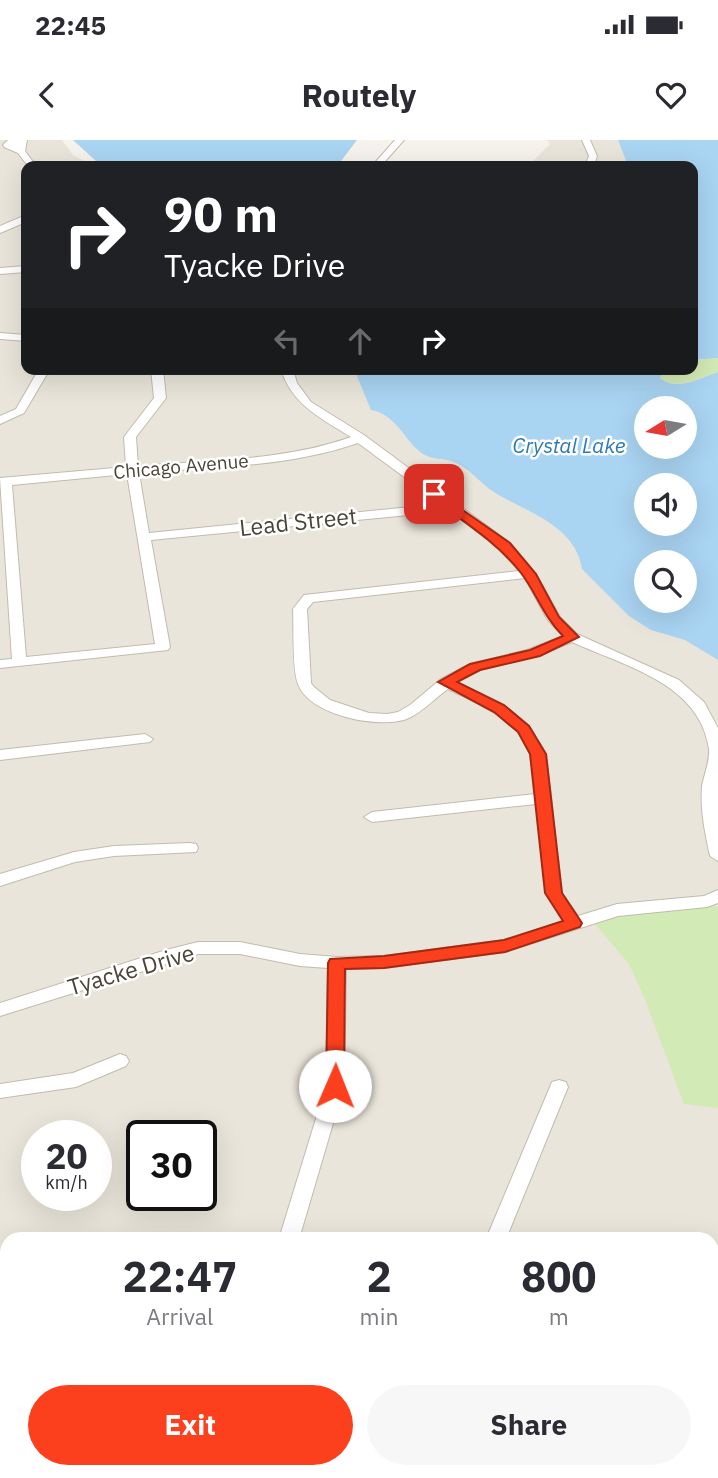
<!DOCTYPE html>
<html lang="en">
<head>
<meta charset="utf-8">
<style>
  :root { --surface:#fff; --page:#f7f7f7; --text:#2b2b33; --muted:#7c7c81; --accent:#fc3f1d }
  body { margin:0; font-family:"IBM Plex Sans",sans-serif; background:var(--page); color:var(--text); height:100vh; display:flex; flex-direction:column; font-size:26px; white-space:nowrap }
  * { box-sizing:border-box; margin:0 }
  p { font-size:23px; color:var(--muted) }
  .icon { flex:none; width:38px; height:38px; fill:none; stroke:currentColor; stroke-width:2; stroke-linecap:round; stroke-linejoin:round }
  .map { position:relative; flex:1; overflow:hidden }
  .drawer { position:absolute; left:0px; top:1092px; width:719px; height:247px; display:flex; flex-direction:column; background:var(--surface); border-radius:21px 21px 0 0; box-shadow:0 7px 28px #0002 }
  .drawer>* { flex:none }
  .top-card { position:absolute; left:21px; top:21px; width:677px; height:214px; border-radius:14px; box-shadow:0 7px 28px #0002; background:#202124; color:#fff; overflow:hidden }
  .needle { width:46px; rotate:259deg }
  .controls { position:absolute; left:634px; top:256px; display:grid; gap:14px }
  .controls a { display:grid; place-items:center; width:63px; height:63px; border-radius:50%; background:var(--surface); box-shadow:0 7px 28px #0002; font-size:35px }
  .speed { position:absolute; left:21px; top:980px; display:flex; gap:14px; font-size:35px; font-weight:700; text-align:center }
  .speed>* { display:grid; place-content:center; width:91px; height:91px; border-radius:50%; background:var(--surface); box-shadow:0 7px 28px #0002; line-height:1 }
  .speed small { font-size:18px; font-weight:400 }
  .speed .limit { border:4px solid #111; border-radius:10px; background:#fff; color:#111 }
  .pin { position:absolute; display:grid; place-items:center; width:60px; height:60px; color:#fff; margin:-30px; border-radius:14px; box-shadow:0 4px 10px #0006 }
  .me { position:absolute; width:77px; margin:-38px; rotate:1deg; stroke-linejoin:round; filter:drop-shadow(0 0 5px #0008) }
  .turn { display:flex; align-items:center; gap:24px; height:147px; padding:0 28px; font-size:32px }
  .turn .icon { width:91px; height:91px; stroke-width:2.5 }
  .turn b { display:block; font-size:49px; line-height:60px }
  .lanes { display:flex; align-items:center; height:66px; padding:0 28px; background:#0003; justify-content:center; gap:35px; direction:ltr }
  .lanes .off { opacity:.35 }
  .eta { display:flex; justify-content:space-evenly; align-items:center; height:119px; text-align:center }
  .eta b { font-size:42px; font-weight:800; line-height:49px }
  .action { display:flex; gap:14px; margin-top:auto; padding:14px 28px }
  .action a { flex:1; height:80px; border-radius:42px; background:var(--accent); color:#fff; font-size:28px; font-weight:800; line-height:80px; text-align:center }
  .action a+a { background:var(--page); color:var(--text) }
  .status { display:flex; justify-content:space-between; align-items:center; height:49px; padding:0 35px; background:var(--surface); direction:ltr }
  .status svg { height:19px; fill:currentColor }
  header { display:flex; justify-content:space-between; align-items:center; height:91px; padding:0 28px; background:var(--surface); font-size:32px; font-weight:800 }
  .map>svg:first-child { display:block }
  .residential { fill:#eae5da; fill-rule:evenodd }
  .green { fill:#d2eab5 }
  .water { fill:#a9d4f2; fill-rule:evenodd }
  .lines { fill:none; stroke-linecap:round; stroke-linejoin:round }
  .minor-casing { stroke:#c2bbae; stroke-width:2 }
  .minor { fill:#fff; fill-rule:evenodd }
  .route { fill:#fc3f1d; stroke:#a42913; stroke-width:2 }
  .labels { text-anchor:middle; stroke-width:5; stroke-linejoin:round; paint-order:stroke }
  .far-street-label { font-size:19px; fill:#4b4439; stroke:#fff }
  .far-water-label { font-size:21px; font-style:italic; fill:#2e7ab2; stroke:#fff }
  .street-label { font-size:23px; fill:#4b4439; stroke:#fff }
</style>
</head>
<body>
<div class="status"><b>22:45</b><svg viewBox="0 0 49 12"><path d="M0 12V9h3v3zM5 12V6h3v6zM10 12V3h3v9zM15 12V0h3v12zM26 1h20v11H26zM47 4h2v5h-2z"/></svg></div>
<header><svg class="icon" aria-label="back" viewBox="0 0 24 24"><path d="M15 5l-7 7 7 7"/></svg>Routely<svg class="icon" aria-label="heart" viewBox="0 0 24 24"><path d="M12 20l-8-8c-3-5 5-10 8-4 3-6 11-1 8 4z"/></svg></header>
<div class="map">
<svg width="718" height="1338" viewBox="0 0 718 1338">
  <rect width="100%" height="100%" fill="#f6f3ec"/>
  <path class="residential" d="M0 0H62L73 15 94 26H26V229H355L571 395 612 448 718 511V582L708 583 710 676 718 716V1235L712 1252V1099H7V1332H688L689 1338H0ZM37 996H96V1055H37ZM142 996H201V1055H142Z
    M547 0H618L628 26H528L550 4Z"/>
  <path class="green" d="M718 218V232C701 238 675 252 660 238L665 229H693V220Z
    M707 761 718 768V968L684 964 644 857 629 824 590 778Z
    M718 1235V1338H689L688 1332H712V1252Z"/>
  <path class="water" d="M73 0H357L341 21 326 26H112L96 21Z
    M618 0H718V218L693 220V26H628Z
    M354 229H665L660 238C676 252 701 238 718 232V520L685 500 651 490 629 476 582 429C575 382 520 371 488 348 477 339 467 327 454 322 441 317 431 321 419 311 402 296 396 275 371 270ZM646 268H684V306H646ZM646 345H684V383H646ZM646 422H684V460H646Z"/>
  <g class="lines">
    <defs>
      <path id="minor" d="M8 0H27L25 11 36 26H28L18 13 4 7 3 5Z
        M395 0H404L381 26H372Z
        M582 0H590L597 16 594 26H585L589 16Z
        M26 75V82L0 93V86Z
        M26 126V132L0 134V128Z
        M0 193 26 195V201L0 199Z
        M39 229H50L24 273 0 284V276L16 269Z
        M151 229H163L166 258 136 297 138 326C208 320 284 321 351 297 322 279 291 264 281 229H293L297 243 311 262 364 295 510 403 536 434 560 477 577 494 679 540 704 562 718 588V721L710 716C705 693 700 670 702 646 704 635 710 621 709 609 700 543 624 526 572 502L537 516 480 530 457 542 504 566 529 586 546 614 562 753 578 776 617 764 704 756 718 750V763L707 767 618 776 505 812 384 828 346 829 344 946 299 1099H279L326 946 328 828 300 826 240 814H198L0 876V863L166 810 198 802H240L300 814 337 817 384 816 504 800 564 781 546 753 536 664 372 682 364 677 372 672 535 654C533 642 534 628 531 616 522 580 478 564 448 549 435 558 424 571 409 578 382 590 309 576 298 544 292 529 294 487 293 469L304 455 519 431 500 409 450 371 151 400 170 507 168 510 0 528V520L12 519 0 338 126 327 124 297 154 258ZM358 303 441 364 149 393 139 333C212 327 289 327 358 303ZM127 334 155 504 26 517 12 345ZM525 438 547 479 563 496 527 510 470 524 441 539 410 565 398 572 387 574 369 573 330 560 314 547 311 543 307 469 313 462Z
        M145 594 153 599 150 602 0 620V610Z
        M190 703 196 704 198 708 196 712 114 716 75 722 0 746V734L74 712 114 706Z
        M120 914 126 916 129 921 126 926 76 947 0 958V944L73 933Z
        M559 940 566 942 568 947 506 1099H486L550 947 552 942Z
        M7 1182V1201L0 1203V1184Z
        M718 1225V1259L712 1262V1228Z
        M363 1332H409L411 1338H365Z
        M677 1332H699L700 1338H678Z"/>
    </defs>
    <use href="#minor" class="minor-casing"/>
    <use href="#minor" class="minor"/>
  </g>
  <path class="route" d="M434 350 510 403 536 434 559 477 579 497 540 516 480 530 457 542 504 565 529 586 546 614 562 753 582 783 580 787 505 812 384 828 345 829 344 946 342 951H328L326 946 328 823 330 819 384 816 504 800 563 781 545 753 530 614 518 592 494 572 438 542 470 524 530 510 563 496C543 476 537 454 521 433 496 401 461 380 429 356L427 354Z"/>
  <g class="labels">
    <g class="far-street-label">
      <text transform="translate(181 326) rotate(-5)" y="7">Chicago Avenue</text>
    </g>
    <g class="far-water-label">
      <text x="569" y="313">Crystal Lake</text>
    </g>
    <g class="street-label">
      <text transform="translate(298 382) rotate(-6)" y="8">Lead Street</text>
      <text transform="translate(131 830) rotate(-16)" y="8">Tyacke Drive</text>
    </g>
  </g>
</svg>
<div class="controls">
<a><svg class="needle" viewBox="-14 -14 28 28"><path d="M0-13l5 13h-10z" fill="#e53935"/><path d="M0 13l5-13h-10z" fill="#7c7c81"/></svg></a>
<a><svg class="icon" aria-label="sound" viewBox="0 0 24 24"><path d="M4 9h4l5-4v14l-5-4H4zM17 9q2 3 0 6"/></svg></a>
<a><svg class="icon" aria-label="search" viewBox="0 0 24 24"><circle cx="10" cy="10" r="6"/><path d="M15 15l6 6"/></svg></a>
</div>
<div class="speed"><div>20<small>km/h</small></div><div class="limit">30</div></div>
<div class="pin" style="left:434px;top:354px;background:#d93025"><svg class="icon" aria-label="arrive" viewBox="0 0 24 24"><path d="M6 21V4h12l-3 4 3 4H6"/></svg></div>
<svg class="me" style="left:335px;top:946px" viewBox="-20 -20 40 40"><circle r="19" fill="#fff"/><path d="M0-13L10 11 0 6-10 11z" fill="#fc3f1d"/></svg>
<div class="top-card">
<div class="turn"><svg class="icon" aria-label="right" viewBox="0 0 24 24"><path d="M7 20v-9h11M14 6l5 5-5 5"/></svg><div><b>90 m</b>Tyacke Drive</div></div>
<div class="lanes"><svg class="icon off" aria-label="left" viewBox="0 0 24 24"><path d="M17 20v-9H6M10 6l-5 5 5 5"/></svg><svg class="icon off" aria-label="ahead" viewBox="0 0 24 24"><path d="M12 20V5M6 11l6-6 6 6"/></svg><svg class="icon" aria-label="right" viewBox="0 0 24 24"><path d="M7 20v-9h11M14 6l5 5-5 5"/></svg></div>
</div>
<section class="drawer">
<div class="eta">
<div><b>22:47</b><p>Arrival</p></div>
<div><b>2</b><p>min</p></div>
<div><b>800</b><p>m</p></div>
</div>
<div class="action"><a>Exit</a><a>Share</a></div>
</section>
</div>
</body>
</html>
